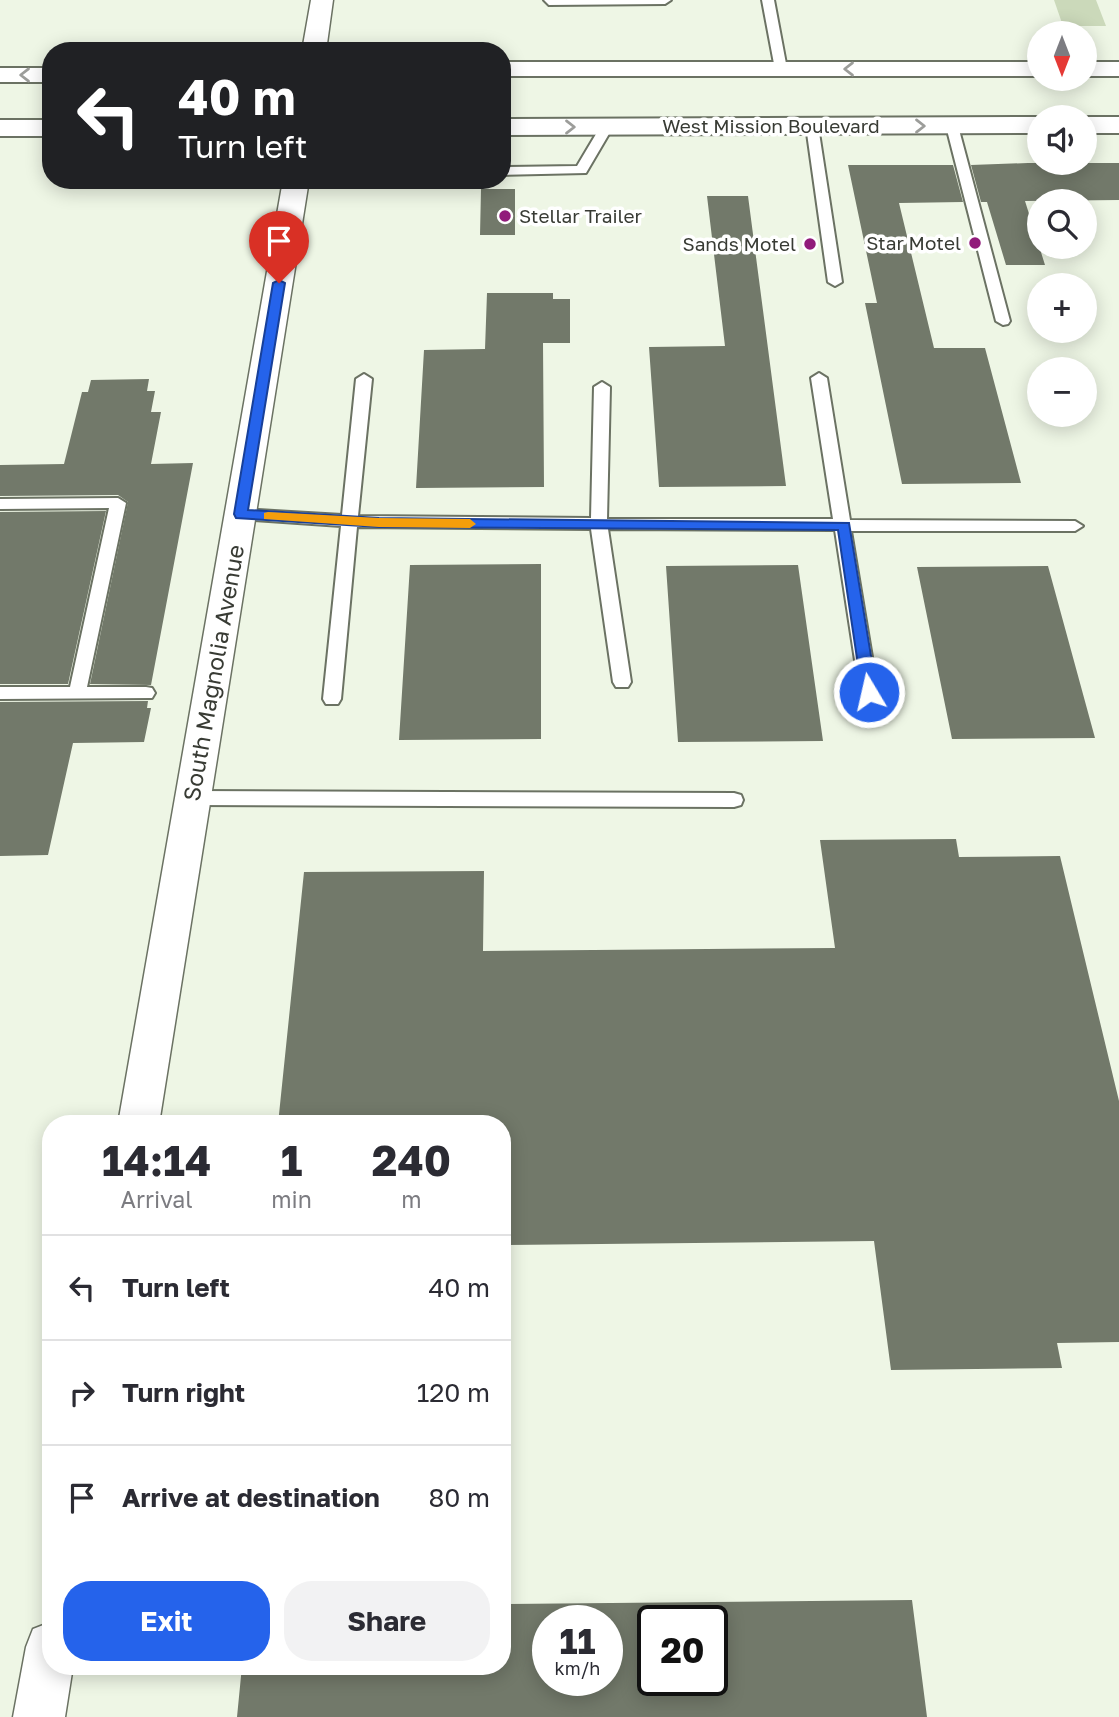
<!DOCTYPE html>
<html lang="en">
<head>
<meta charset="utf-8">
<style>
  :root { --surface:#fff; --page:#f2f2f3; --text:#2b2b33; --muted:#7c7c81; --line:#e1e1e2; --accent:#2563eb }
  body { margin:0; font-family:"Golos Text",sans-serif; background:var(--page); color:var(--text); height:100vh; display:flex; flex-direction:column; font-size:26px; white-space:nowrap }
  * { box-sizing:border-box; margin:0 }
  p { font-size:23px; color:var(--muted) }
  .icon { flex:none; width:38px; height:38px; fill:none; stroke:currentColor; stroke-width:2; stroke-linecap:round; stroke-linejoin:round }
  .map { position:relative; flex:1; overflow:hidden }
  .side { position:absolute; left:42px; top:1115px; width:469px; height:560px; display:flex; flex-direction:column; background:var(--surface); border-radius:28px; box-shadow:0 4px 18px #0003 }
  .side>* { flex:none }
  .top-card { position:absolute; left:42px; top:42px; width:469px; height:147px; border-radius:28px; box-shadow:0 4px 18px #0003; background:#202124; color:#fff; overflow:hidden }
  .needle { width:46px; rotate:180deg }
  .fabs { position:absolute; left:1027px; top:21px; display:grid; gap:14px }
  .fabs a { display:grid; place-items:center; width:70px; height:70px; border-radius:50%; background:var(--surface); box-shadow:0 4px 18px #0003; font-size:35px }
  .speed { position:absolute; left:532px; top:1605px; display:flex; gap:14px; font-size:35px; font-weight:700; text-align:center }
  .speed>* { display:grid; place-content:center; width:91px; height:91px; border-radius:50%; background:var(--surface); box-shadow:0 4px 18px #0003; line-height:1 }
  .speed small { font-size:18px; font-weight:400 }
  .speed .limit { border:4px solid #111; border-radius:10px; background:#fff; color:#111 }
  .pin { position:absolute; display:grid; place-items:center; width:60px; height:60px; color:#fff; margin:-72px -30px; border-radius:50% 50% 50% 0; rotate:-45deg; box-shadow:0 0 7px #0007 }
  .pin .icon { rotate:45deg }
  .me { position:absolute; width:77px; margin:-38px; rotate:351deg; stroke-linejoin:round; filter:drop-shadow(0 0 5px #0008) }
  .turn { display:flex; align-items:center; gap:24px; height:147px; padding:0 21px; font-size:32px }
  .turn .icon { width:91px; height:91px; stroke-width:2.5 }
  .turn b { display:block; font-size:49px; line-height:60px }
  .eta { display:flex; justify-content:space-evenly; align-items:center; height:119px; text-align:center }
  .eta b { font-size:42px; font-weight:700; line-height:49px }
  .button { display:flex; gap:14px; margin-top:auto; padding:14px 21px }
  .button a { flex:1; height:80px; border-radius:28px; background:var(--accent); color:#fff; font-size:28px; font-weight:700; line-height:80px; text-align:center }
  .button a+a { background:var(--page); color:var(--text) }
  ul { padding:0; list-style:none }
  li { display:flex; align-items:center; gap:21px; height:105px; padding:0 21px; border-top:2px solid var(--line) }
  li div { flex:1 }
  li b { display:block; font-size:26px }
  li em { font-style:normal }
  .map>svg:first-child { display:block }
  .green { fill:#cbd9ba }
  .building { fill:#72796a; fill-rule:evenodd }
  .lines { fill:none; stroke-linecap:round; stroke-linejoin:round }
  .service-casing { stroke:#6b7263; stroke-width:4 }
  .minor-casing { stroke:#6b7263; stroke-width:3 }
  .primary-casing { stroke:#6b7263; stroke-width:4 }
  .service { fill:#fff; fill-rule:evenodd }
  .minor { fill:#fff; fill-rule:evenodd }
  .primary { fill:#fff; fill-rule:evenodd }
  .oneway { stroke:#9c9d9a }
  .route { fill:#2563eb; stroke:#184099; stroke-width:2 }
  .slow { fill:#f59e0b }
  .poi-dot { fill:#911b7a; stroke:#fff; stroke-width:2.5 }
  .labels { text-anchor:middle; stroke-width:7; stroke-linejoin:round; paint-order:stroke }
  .far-street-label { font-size:19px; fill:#383b34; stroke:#fff }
  .far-poi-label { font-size:19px; fill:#383b34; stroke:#fff; text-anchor:end }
  .street-label { font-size:23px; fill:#383b34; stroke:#fff }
</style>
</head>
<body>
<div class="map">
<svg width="1119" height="1717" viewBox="0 0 1119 1717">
  <rect width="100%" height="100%" fill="#eef6e5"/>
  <path class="green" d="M1054 0H1096L1106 26H1063Z"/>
  <path class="building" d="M1028 163H1119V200L1025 201 1045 265H1006L987 202H981L971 165Z
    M848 165H953L963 202 899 203 934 348H985L1021 483 902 484 865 303H877Z
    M481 189H515V235H480Z
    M707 196H748L786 486 659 487 649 347 725 346Z
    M487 293H553V299H570V343H543L544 487 416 488 424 350 485 349Z
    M149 379 147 391H155L151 412H161L151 464 193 463 151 685 90 684 128 502 118 495 0 496V465L64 464 82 392H88L91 380Z
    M106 511 68 684H0V512Z
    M541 564V739L399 740 410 565Z
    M798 565 823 741 678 742 666 566Z
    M1048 566 1095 738 952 739 917 567Z
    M148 701 147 708H151L144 742 73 743 48 855 0 856V702Z
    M956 839 959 857 1060 856 1119 1101V1342L1057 1343 1062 1368 891 1370 874 1241 502 1245V1124H278L304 872 484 871 483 951 835 948 820 840Z
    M912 1600 927 1717H237L242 1666H502V1604ZM548 1620H607V1680H548ZM653 1620H712V1680H653Z"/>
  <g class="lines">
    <defs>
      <path id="service" d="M544 0H671L665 4 549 5Z
        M762 0H774L787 69 785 72H777L775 69Z
        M812 122 818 126 842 282 835 286 828 282 806 126Z
        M952 122 958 126 1010 321 1008 324 1003 325 996 321 946 126Z
        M607 123 613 127 586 173 502 175V167L577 166 602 124Z
        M819 373 827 378 850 520 1075 521 1083 526 1075 531H851L878 693 875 698H863L860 693 835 530 608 529 631 682 628 687H616L613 682 591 529 357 527 341 699 338 704H326L323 699 341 526 240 519 232 514 240 509 342 515 356 379 364 374 372 379 358 516 591 518 594 387 602 382 610 387 607 519H833L811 378Z
        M118 498 126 503 87 687H146L152 688 155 693 152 698 0 699V687H70L109 508 0 509V499Z
        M193 791 734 793 741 795 743 800 741 805 734 807 193 805 186 803 184 798 186 793Z"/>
      <path id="minor" d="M311 0H333L326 51H302Z
        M283 180H309L159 1124H118Z
        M51 1622V1666H73L65 1717H13L26 1647 33 1629Z"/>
      <path id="primary" d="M502 62H1040V76H502Z
        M1085 62H1119V76H1085Z
        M0 68H51V82H0Z
        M1040 117V133L502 135V119Z
        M1085 117H1119V133H1085Z
        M0 120H51V136H0Z"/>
    </defs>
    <use href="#service" class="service-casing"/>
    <use href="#minor" class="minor-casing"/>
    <use href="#primary" class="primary-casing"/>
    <use href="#service" class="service"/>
    <use href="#minor" class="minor"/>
    <use href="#primary" class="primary"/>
  </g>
  <defs><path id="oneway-chevron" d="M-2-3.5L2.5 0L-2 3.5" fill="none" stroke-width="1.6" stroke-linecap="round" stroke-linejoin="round" transform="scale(1.75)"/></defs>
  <g class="oneway">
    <use href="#oneway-chevron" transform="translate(849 69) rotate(180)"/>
    <use href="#oneway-chevron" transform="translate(25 75) rotate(180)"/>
    <use href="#oneway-chevron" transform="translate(920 126)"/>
    <use href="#oneway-chevron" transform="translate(570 127)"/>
  </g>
  <path class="route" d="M279 280 285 283 248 510 379 518 849 523 877 692 875 696 869 698 862 692 838 530 379 527 236 518 234 514 273 283Z"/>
  <path class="slow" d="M268 512 379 518 470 519 476 524 470 528 379 527 264 519V513Z"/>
  <g class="poi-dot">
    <circle cx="505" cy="216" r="7"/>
    <circle cx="975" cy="243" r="7"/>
    <circle cx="810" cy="244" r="7"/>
  </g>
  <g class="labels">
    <g class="far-street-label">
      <text x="771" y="133">West Mission Boulevard</text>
    </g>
    <g class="far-poi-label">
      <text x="519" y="223" text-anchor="start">Stellar Trailer</text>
      <text x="961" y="250">Star Motel</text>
      <text x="796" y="251">Sands Motel</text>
    </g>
    <g class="street-label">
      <text transform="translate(214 673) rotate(-80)" y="8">South Magnolia Avenue</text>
    </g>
  </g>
</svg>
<div class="fabs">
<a><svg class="needle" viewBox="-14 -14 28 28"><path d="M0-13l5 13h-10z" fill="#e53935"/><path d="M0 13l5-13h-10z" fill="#7c7c81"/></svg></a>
<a><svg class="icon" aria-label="sound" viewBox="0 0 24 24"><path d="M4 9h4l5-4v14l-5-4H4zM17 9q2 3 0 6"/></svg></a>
<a><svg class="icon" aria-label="search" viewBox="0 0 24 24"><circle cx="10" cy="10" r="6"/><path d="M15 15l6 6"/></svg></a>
<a>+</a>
<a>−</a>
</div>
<div class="speed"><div>11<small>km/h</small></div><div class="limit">20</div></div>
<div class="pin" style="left:279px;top:283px;background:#d93025"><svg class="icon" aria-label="arrive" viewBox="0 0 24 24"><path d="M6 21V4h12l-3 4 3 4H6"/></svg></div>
<svg class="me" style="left:869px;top:692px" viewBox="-20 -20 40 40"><circle r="17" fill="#2563eb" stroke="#fff" stroke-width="3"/><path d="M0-11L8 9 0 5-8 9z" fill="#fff"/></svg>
<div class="top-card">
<div class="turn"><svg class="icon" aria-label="left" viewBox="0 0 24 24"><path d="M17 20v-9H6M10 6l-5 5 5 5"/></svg><div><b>40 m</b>Turn left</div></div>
</div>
<section class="side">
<div class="eta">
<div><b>14:14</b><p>Arrival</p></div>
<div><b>1</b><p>min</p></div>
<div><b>240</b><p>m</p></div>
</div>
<ul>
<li><svg class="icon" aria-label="left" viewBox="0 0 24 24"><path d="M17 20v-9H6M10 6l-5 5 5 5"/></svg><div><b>Turn left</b></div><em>40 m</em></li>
<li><svg class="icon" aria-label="right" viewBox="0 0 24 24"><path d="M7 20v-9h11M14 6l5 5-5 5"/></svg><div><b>Turn right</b></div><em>120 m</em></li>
<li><svg class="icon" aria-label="arrive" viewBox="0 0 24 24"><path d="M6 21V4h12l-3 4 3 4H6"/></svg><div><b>Arrive at destination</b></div><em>80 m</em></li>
</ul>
<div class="button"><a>Exit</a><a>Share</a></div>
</section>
</div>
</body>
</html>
